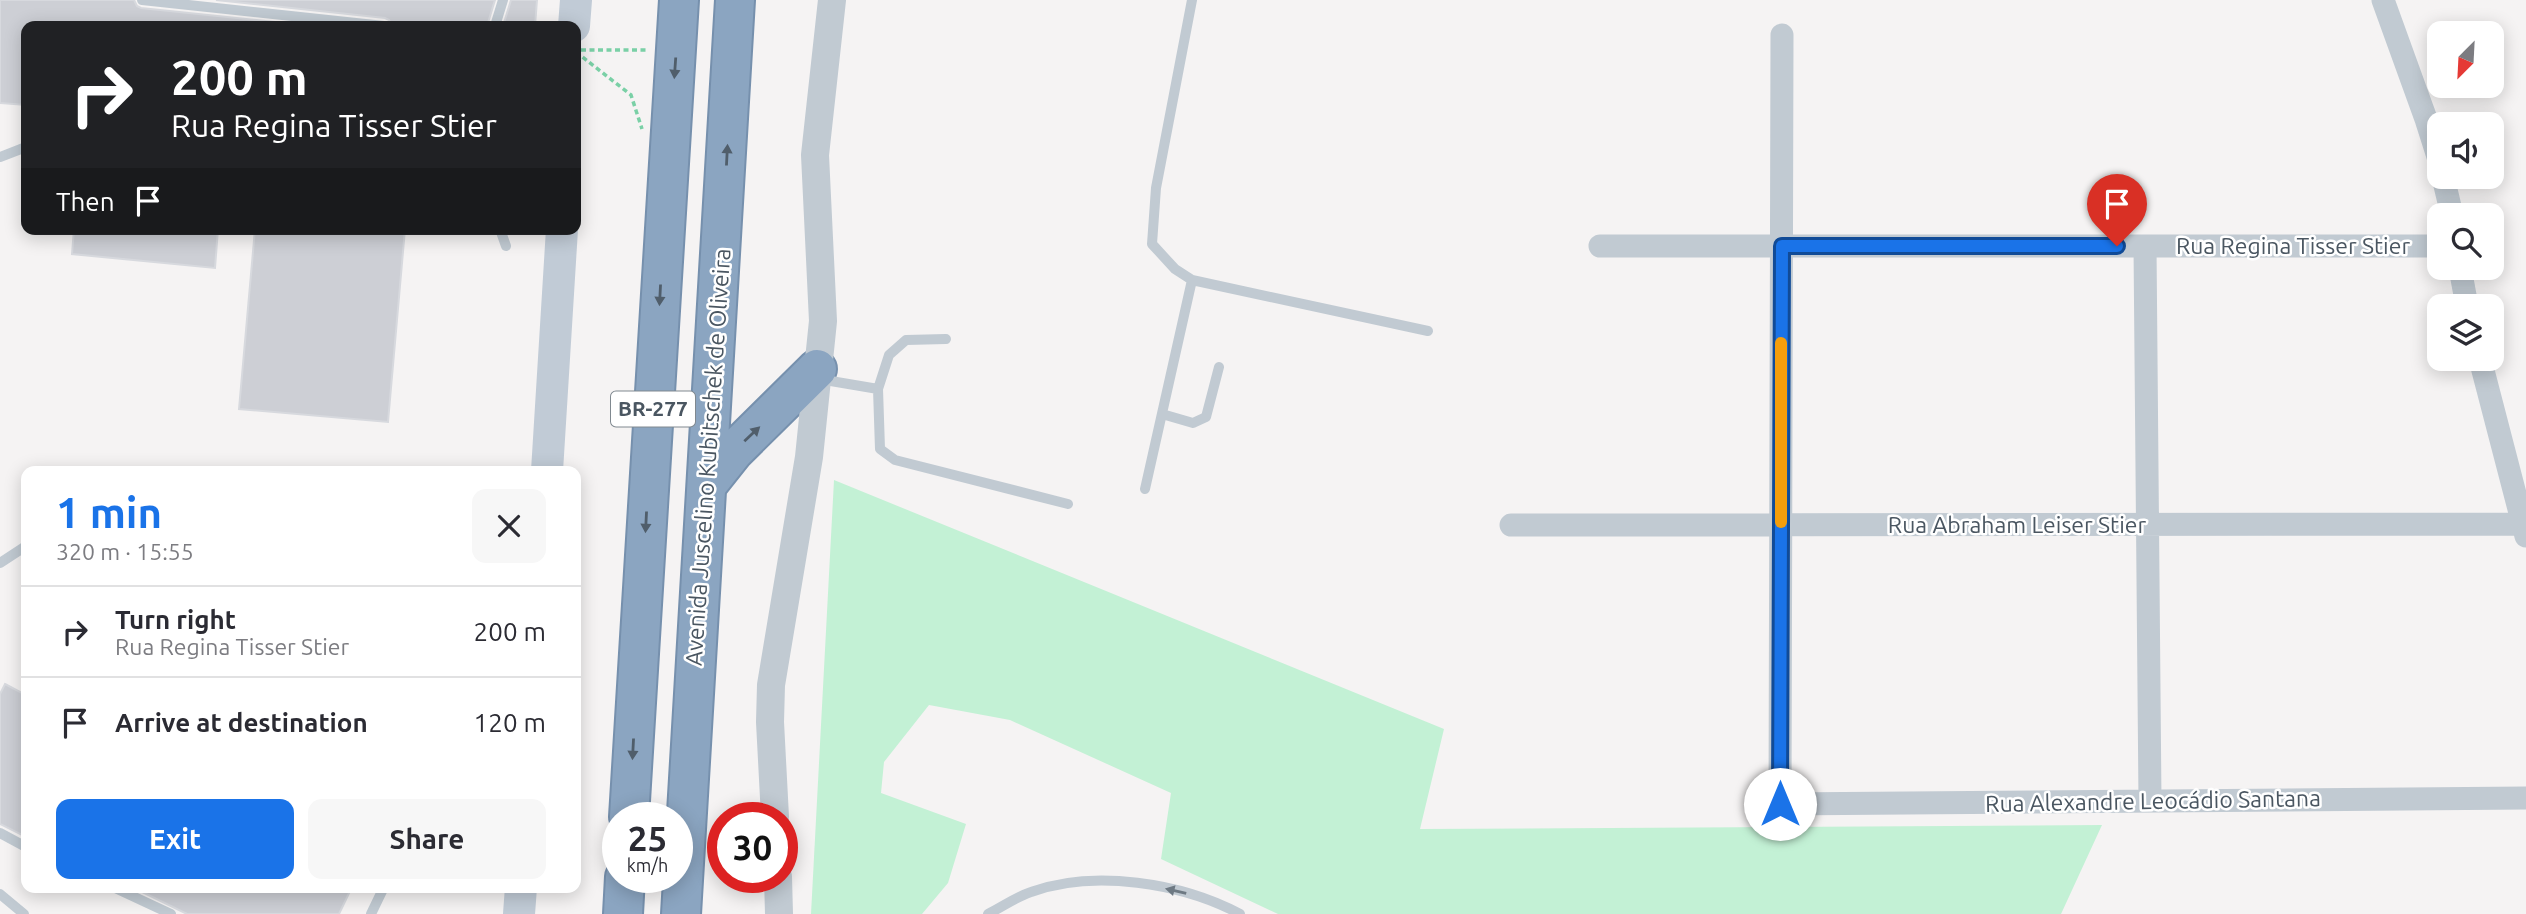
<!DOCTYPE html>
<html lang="en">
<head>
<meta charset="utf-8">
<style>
  :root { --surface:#fff; --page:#f7f7f7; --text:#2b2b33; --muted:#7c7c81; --line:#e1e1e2; --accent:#1a73e8 }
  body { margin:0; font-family:Ubuntu,sans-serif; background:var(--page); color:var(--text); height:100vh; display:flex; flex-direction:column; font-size:26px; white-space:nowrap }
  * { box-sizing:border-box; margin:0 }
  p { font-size:23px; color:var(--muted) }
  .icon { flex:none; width:38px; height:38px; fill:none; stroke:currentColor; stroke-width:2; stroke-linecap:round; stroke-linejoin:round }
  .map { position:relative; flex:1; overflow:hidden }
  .side { position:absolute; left:21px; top:466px; width:560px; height:427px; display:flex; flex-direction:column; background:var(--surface); border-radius:14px; box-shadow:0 4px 18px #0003 }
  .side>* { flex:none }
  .guide { position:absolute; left:21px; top:21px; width:560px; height:214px; border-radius:14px; box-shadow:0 4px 18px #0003; background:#202124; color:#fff; overflow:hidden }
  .needle { width:46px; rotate:204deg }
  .controls { position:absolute; left:2427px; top:21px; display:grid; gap:14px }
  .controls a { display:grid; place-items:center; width:77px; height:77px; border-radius:14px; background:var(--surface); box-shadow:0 4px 18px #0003; font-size:35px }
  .speed { position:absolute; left:602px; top:802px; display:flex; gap:14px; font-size:35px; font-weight:700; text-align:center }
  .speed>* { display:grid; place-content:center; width:91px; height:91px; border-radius:50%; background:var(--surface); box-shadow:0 4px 18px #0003; line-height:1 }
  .speed small { font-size:18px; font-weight:400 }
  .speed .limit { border:10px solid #d22; background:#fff; color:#111 }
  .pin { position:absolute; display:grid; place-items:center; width:60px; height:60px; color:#fff; margin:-72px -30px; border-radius:50% 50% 50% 0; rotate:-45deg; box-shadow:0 0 7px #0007 }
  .pin .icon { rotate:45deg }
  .me { position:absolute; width:77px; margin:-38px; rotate:0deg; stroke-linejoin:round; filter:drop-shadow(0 0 5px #0008) }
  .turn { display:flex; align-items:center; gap:24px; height:147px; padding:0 35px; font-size:32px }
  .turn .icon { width:91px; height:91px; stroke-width:2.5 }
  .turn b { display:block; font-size:49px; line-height:60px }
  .then { display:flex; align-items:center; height:66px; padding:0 35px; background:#0003; gap:14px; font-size:26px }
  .round { display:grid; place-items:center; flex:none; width:74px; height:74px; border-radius:14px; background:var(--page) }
  .summary { display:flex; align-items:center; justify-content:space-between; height:119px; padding:0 35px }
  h1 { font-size:42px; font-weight:700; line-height:52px; color:var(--accent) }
  .primary-button { display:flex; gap:14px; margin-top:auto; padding:14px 35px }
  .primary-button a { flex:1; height:80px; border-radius:14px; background:var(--accent); color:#fff; font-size:28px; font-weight:700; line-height:80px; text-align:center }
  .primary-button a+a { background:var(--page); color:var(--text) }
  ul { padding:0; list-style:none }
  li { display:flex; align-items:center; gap:21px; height:91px; padding:0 35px; border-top:2px solid var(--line) }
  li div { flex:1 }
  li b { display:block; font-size:26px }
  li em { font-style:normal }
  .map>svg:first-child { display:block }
  .green { fill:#c3f1d5 }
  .building { fill:#cdcfd5; stroke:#d7d9de; stroke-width:2 }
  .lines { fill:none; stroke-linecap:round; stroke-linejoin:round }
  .motorway-casing { stroke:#7690ad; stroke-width:42 }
  .path { stroke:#7ad0a6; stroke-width:3.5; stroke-dasharray:5 3.5; stroke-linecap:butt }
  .service { stroke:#c1cad2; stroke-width:10 }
  .minor { stroke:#c1cad2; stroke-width:23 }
  .tertiary { stroke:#c1cad2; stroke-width:28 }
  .secondary { stroke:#c1cbd6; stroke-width:32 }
  .motorway { stroke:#8ba5c1; stroke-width:38 }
  .oneway { fill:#505e6b }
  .oneway2 { fill:#6e7983 }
  .route-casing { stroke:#114b97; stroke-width:18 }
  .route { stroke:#1a73e8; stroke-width:12 }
  .slow { stroke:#f59e0b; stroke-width:12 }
  .labels { text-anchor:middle; stroke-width:5; stroke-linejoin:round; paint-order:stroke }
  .shield { fill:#fff; stroke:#808990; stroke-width:2 }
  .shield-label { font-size:21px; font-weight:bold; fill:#4a5661 }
  .street-label { font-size:23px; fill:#4a5661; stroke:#fff }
</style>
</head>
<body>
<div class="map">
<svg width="2526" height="914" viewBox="0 0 2526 914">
  <rect width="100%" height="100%" fill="#f5f3f3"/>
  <path class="green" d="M834 480 1444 729 1420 829 2102 825 2061 914H1278L1161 859 1171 793 1010 720 929 705 884 762 881 793 966 824 948 883 922 914H811Z"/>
  <path class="building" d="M0 0H134L137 6 141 8 313 26H26V105L0 103Z
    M216 0H495L487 26H392L389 20 385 18Z
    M511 0H537L535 26H503Z
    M74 229H218L215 268 72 254Z
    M255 229H405L388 422 239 409Z
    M5 684 26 695V837L0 824V694Z
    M132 887H352L339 914H187Z"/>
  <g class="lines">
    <defs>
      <path id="motorway" d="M707 485 734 451 817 369
        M629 817 679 0
        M623 914 625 877
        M681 914 735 0"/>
    </defs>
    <use href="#motorway" class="motorway-casing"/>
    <path class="path" d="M581 50H647
      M576 52 631 95 642 129"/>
    <path class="service" d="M142 0 384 26
      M1192 0 1156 188 1152 244 1175 269 1192 280 1428 331
      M495 26 503 0
      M0 157 26 147
      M497 229 501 232 506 246
      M946 339 906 340 889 355 878 389 880 449 895 460 1068 504
      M819 379 878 389
      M1162 414 1193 423 1206 417 1219 367
      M1145 489 1192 280
      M0 563 26 546
      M0 833 26 847
      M113 887 171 914
      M0 894 24 914
      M371 914 384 887
      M988 914C1002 907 1016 897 1031 892 1094 869 1182 883 1240 914"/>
    <path class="minor" d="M2383 0 2426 119 2440 163
      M1782 35 1780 804 2526 798
      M2443 177 2452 215
      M1600 246H2440
      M2145 246 2150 801
      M2460 268 2467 306
      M2480 359 2526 536
      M1511 525 2523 524"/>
    <path class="tertiary" d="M775 817 770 722 771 685 809 457 823 321 815 155 832 0
      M778 877 779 914"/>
    <path class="secondary" d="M574 26 576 0
      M547 471 562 229
      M519 914 521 887"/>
    <use href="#motorway" class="motorway"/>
  </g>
  <defs><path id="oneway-solid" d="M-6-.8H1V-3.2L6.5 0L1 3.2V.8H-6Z" transform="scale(1.75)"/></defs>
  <g class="oneway">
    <use href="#oneway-solid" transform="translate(675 68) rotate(94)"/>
    <use href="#oneway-solid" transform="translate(727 155) rotate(-87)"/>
    <use href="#oneway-solid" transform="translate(660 295) rotate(93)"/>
    <use href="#oneway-solid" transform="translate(752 434) rotate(-43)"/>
    <use href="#oneway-solid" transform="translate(646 522) rotate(93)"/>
    <use href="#oneway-solid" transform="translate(633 749) rotate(93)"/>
  </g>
  <use class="oneway2" href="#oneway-solid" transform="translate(1176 891) rotate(-167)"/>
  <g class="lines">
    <defs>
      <path id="route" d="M1780 804 1782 246H2117"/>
    </defs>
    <use href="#route" class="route-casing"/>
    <use href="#route" class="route"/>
    <path class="slow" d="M1781 522V343"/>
  </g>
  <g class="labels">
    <rect class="shield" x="611" y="391.5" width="84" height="35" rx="5"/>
    <g class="shield-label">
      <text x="653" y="416">BR-277</text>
    </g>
    <g class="street-label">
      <text x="2293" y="254">Rua Regina Tisser Stier</text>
      <text transform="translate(708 457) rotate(-86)" y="8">Avenida Juscelino Kubitschek de Oliveira</text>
      <text x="2017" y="533">Rua Abraham Leiser Stier</text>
      <text transform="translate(2153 801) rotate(-1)" y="8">Rua Alexandre Leocádio Santana</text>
    </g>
  </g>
</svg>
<div class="controls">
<a><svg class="needle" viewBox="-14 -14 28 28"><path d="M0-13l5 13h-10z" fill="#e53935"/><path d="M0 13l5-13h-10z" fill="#7c7c81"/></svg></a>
<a><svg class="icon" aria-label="sound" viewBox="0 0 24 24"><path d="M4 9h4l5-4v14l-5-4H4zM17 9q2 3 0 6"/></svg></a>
<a><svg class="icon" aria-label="search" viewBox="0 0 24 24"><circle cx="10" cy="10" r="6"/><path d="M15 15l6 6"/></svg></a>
<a><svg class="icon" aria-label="layers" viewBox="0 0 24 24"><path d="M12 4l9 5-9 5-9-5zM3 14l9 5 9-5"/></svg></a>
</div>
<div class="speed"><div>25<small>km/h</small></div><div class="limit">30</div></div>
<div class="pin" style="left:2117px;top:246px;background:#d93025"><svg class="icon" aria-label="arrive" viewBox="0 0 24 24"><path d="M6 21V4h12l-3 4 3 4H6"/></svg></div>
<svg class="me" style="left:1780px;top:804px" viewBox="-20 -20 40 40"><circle r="19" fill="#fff"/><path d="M0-13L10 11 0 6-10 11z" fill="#1a73e8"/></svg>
<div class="guide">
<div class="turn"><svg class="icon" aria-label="right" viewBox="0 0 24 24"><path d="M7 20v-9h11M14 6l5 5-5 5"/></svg><div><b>200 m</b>Rua Regina Tisser Stier</div></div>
<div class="then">Then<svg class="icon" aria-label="arrive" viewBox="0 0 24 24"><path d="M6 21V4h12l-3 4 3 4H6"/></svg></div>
</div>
<section class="side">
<div class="summary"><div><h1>1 min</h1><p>320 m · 15:55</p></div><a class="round"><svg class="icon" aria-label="close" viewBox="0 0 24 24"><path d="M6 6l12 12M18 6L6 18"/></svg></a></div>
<ul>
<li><svg class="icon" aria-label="right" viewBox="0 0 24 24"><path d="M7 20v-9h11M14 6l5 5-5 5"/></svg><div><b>Turn right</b><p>Rua Regina Tisser Stier</p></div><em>200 m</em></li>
<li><svg class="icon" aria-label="arrive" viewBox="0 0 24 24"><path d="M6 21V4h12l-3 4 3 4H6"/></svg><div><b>Arrive at destination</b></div><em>120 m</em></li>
</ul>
<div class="primary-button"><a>Exit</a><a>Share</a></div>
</section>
</div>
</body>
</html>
